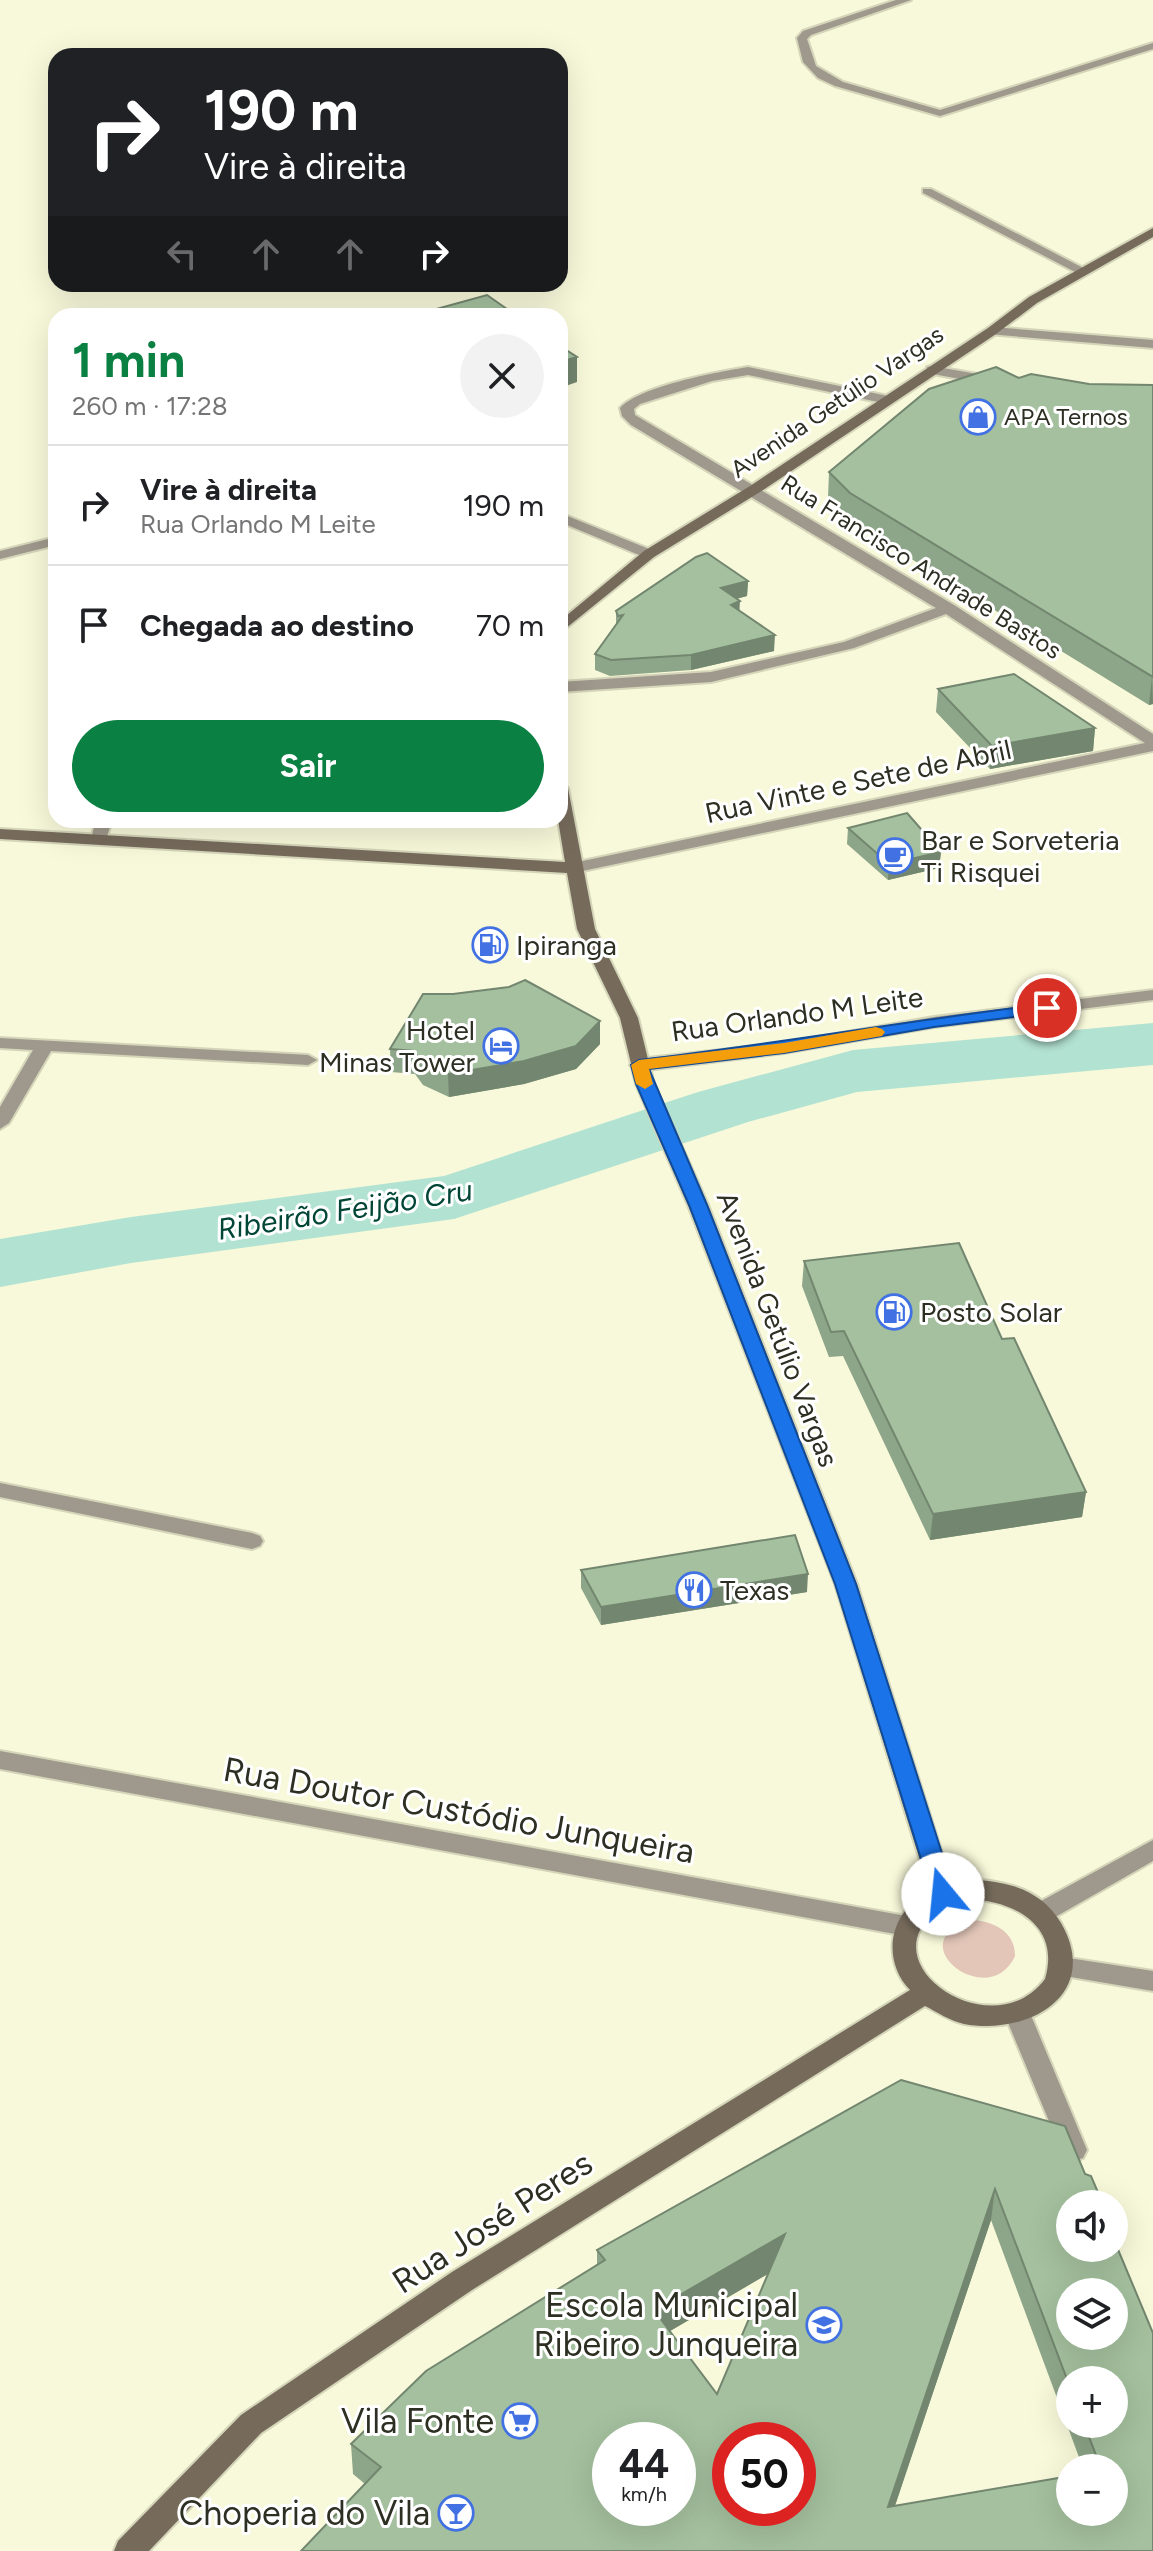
<!DOCTYPE html>
<html lang="pt">
<head>
<meta charset="utf-8">
<style>
  :root { --surface:#fff; --page:#f2f2f2; --text:#202124; --muted:#757577; --line:#e0e0e0; --accent:#0b8043 }
  body { margin:0; font-family:Figtree,sans-serif; background:var(--page); color:var(--text); height:100vh; display:flex; flex-direction:column; font-size:30px; white-space:nowrap }
  * { box-sizing:border-box; margin:0 }
  p { font-size:26px; color:var(--muted) }
  .icon { flex:none; width:44px; height:44px; fill:none; stroke:currentColor; stroke-width:2; stroke-linecap:round; stroke-linejoin:round }
  .map { position:relative; flex:1; overflow:hidden }
  .drawer { position:absolute; left:48px; top:308px; width:520px; height:520px; display:flex; flex-direction:column; background:var(--surface); border-radius:24px; box-shadow:0 8px 32px #0002 }
  .drawer>* { flex:none }
  .guide { position:absolute; left:48px; top:48px; width:520px; height:244px; border-radius:24px; box-shadow:0 8px 32px #0002; background:#202124; color:#fff; overflow:hidden }
  .tools { position:absolute; left:1056px; top:2190px; display:grid; gap:16px }
  .tools a { display:grid; place-items:center; width:72px; height:72px; border-radius:50%; background:var(--surface); box-shadow:0 8px 32px #0002; font-size:40px }
  .speed { position:absolute; left:592px; top:2422px; display:flex; gap:16px; font-size:40px; font-weight:700; text-align:center }
  .speed>* { display:grid; place-content:center; width:104px; height:104px; border-radius:50%; background:var(--surface); box-shadow:0 8px 32px #0002; line-height:1 }
  .speed small { font-size:20px; font-weight:400 }
  .speed .limit { border:12px solid #d22; background:#fff; color:#111 }
  .pin { position:absolute; display:grid; place-items:center; width:68px; height:68px; color:#fff; margin:-34px; border:4px solid #fff; border-radius:50%; box-shadow:0 2px 8px #0007 }
  .me { position:absolute; width:88px; margin:-44px; rotate:343deg; stroke-linejoin:round; filter:drop-shadow(0 0 6px #0008) }
  .turn { display:flex; align-items:center; gap:28px; height:168px; padding:0 24px; font-size:36px }
  .turn .icon { width:104px; height:104px; stroke-width:2.5 }
  .turn b { display:block; font-size:56px; line-height:68px }
  .lanes { display:flex; align-items:center; height:76px; padding:0 24px; background:#0003; justify-content:center; gap:40px; direction:ltr }
  .lanes .off { opacity:.35 }
  .round { display:grid; place-items:center; flex:none; width:84px; height:84px; border-radius:42px; background:var(--page) }
  .head { display:flex; align-items:center; justify-content:space-between; height:136px; padding:0 24px }
  h1 { font-size:48px; font-weight:700; line-height:60px; color:var(--accent) }
  .action { display:flex; gap:16px; margin-top:auto; padding:16px 24px }
  .action a { flex:1; height:92px; border-radius:48px; background:var(--accent); color:#fff; font-size:32px; font-weight:700; line-height:92px; text-align:center }
  ul { padding:0; list-style:none }
  li { display:flex; align-items:center; gap:24px; height:120px; padding:0 24px; border-top:2px solid var(--line) }
  li div { flex:1 }
  li b { display:block; font-size:30px }
  li em { font-style:normal }
  .map>svg:first-child { display:block }
  .green { fill:#e3c6b8 }
  .lines { fill:none; stroke-linecap:round; stroke-linejoin:round }
  .river { fill:#b2e2d1; fill-rule:evenodd }
  .minor-casing { stroke:#d4d5b9; stroke-width:4 }
  .tertiary-casing { stroke:#d4d5b9; stroke-width:4 }
  .secondary-casing { stroke:#d4d5b9; stroke-width:4 }
  .minor { fill:#9f988c; fill-rule:evenodd }
  .tertiary { fill:#9f988c; fill-rule:evenodd }
  .secondary { fill:#766b5b; fill-rule:evenodd }
  .wall { fill:#8da588; fill-rule:evenodd }
  .shaded-wall { fill:#73866f }
  .building { fill:#a4c09e; stroke:#73866f; stroke-width:2; fill-rule:evenodd }
  .route { fill:#1a73e8; stroke:#114b97; stroke-width:2 }
  .slow { fill:#f59e0b }
  .labels { text-anchor:middle; stroke-width:6; stroke-linejoin:round; paint-order:stroke }
  .far-street-label { font-size:24px; fill:#2e2f23; stroke:#fff }
  .far-poi-label { font-size:24px; fill:#2e2f23; stroke:#fff; text-anchor:start }
  .street-label { font-size:28px; fill:#2e2f23; stroke:#fff }
  .poi-label { font-size:28px; fill:#2e2f23; stroke:#fff; text-anchor:start }
  .water-label { font-size:30px; font-style:italic; fill:#004636; stroke:#fff }
  .near-street-label { font-size:34px; fill:#2e2f23; stroke:#fff }
  .near-poi-label { font-size:34px; fill:#2e2f23; stroke:#fff; text-anchor:end }
</style>
</head>
<body>
<div class="map">
<svg width="1153" height="2551" viewBox="0 0 1153 2551">
  <rect width="100%" height="100%" fill="#f8f9da"/>
  <path class="green" d="M971 1920C993 1921 1015 1931 1015 1956 989 2013 897 1942 971 1920Z"/>
  <g class="lines">
    <path class="river" d="M1153 1023V1065L857 1092 748 1122 454 1219 131 1263 0 1287V1239L131 1217 444 1176 698 1092 853 1050Z"/>
    <defs>
      <path id="minor" d="M896 0H911L811 35 807 39 816 66 843 82 940 110 1153 43V49L940 116 835 86 818 78 803 62 797 38 803 31Z
        M923 189H931L1089 271 1079 274 923 193Z
        M992 327 1153 340V348L988 334V328Z
        M932 366 994 377 1001 381 994 385 927 373V367Z
        M748 367 888 396 895 400 888 404 748 375 712 381 640 404 634 409 635 415 954 605 1153 734V751L573 873 567 872 565 868 573 863 1145 743 946 614 854 648 711 682 560 692V682L711 672 844 642 936 608 631 425 622 416 620 408C640 386 718 372 748 367Z
        M560 513 654 551 656 554 654 557H644L560 522Z
        M56 537V545L0 559V551Z
        M96 820H112L105 843H93L91 839Z
        M1153 990V1000L934 1027 784 1053 639 1071 630 1065 639 1059 784 1043 934 1017Z
        M0 1038 308 1055 317 1060 308 1065 51 1051 9 1123 0 1129V1107L33 1050 0 1048Z
        M0 1483 252 1533 260 1536 263 1541 260 1546 252 1549 0 1497Z"/>
      <path id="tertiary" d="M0 1751 906 1916 915 1919 919 1926 915 1933 906 1936 0 1769Z
        M1153 1840V1861L1050 1920 1041 1923 1032 1920 1029 1913 1032 1906Z
        M1062 1957 1153 1971V1991L1053 1974 1049 1967 1053 1960Z
        M1017 2003 1026 2006 1030 2013 1087 2150 1083 2158 1074 2161 1065 2158 1061 2150 1004 2013 1008 2006Z"/>
      <path id="secondary" d="M1153 228V237L1037 303 996 334 760 492 654 557 560 633V621L644 551 750 486 988 328 1029 297Z
        M560 783 568 788 595 929 638 1018 654 1084 708 1205 857 1584 952 1885C972 1877 992 1880 1013 1886 1033 1892 1050 1904 1061 1923 1102 1994 1029 2036 964 2024 950 2021 937 2012 925 2006L472 2290 261 2433 149 2551H114L118 2541 241 2415 452 2272 910 1990C880 1959 890 1908 930 1893L835 1584 688 1205 636 1084 620 1018 577 929 567 873 0 839V829L565 862 558 820ZM969 1899C1014 1901 1061 1925 1045 1979 994 2048 870 1967 934 1913 943 1906 958 1903 969 1899Z"/>
    </defs>
    <use href="#minor" class="minor-casing"/>
    <use href="#tertiary" class="tertiary-casing"/>
    <use href="#secondary" class="secondary-casing"/>
    <use href="#minor" class="minor"/>
    <use href="#tertiary" class="tertiary"/>
    <use href="#secondary" class="secondary"/>
  </g>
  <path class="wall" d="M1019 378 1089 384 1153 385V704L1149 705 848 520 828 498 829 472Z
    M748 581 747 596 736 599 740 611 774 651 691 670 610 676 595 670V654L616 626V611Z
    M938 689 1095 728 1093 751 990 769 936 712Z
    M848 828 941 852 939 868 888 880 847 844Z
    M600 1044 576 1069 524 1084 449 1097 423 1085 415 1074 391 1072 390 1049Z
    M804 1261 1002 1339 1086 1492 1082 1517 930 1540 843 1356 829 1357 802 1286Z
    M581 1570 807 1592 601 1625 581 1588Z
    M1065 2126 1153 2551 365 2484 353 2474 351 2444 597 2264V2250ZM991 2220 1083 2468H1114L895 2506ZM768 2274 717 2394 670 2331ZM1070 2380 1114 2424H1070Z"/>
  <path class="shaded-wall" d="M577 357V382L560 388V362Z
    M748 581 747 596 721 603V588Z
    M740 601 739 616 731 605Z
    M775 635 774 651 691 670V655Z
    M1152 677 1153 704 1149 705Z
    M1095 728 1093 751 990 769 992 746Z
    M941 852 939 868 888 880 889 864Z
    M600 1021V1044L576 1069 524 1084 449 1097 448 1074Z
    M1086 1492 1082 1517 930 1540 933 1514Z
    M808 1574 807 1592 601 1625V1607Z
    M995 2189 991 2220 884 2538 888 2507Z
    M785 2234 783 2265 653 2341 654 2310Z"/>
  <path class="building" d="M487 295 517 316H411Z
    M560 346 577 357 560 362Z
    M996 367 1019 378 1031 374 1089 384 1153 385V677L850 493 829 472 929 389Z
    M707 553 748 581 721 588 740 601 731 605 775 635 691 655 611 660 595 654 623 615 618 616 616 611 696 557Z
    M1014 674 1095 728 992 746 938 689Z
    M907 813 941 852 889 864 848 828Z
    M525 980 600 1021 576 1046 524 1061 448 1074 422 1062 414 1051 390 1049 423 994H453L509 987Z
    M959 1243 1002 1339 1014 1338 1086 1492 933 1514 844 1331 831 1332 804 1261Z
    M795 1535 808 1574 601 1607 581 1570Z
    M901 2080 1065 2126 1085 2174 1091 2176 1103 2204H1070V2248H1114V2240L1153 2333V2551H301L381 2467 351 2444 426 2371 605 2260 597 2250ZM995 2189 1070 2387V2380H1114V2424H1084L1101 2468H1114V2512H1070V2476L888 2507ZM785 2234 717 2394 654 2310ZM1070 2292H1114V2336H1070ZM610 2440H678V2508H610ZM730 2440H798V2508H730Z"/>
  <path class="route" d="M1047 1004 1053 1005V1012L934 1027 784 1053 649 1069 707 1205 856 1584 955 1894 951 1900 943 1903 935 1900 932 1894 835 1584 689 1205 636 1084 631 1065 639 1060C776 1044 911 1020 1047 1004Z"/>
  <path class="slow" d="M876 1027 882 1029 885 1032 882 1036 784 1053 649 1069 653 1084 645 1089 636 1084 631 1065 639 1060 784 1043Z"/>
  <defs>
    <symbol id="shop-ring" viewBox="-11 -11 22 22"><circle r="9.5" fill="#fff" stroke="#4171e2" stroke-width="1.5"/><path d="M-5-2.5h2.3a2.7 3.5 0 0 1 5.4 0H5L5.5 6h-11ZM-1.5-2.5h3a1.5 2.3 0 0 0-3 0Z" fill="#4171e2"/></symbol>
    <symbol id="cafe-ring" viewBox="-11 -11 22 22"><circle r="9.5" fill="#fff" stroke="#4171e2" stroke-width="1.5"/><path d="M-5.5-4.5H6V0H3Q3 3.5 0 3.5H-2.5Q-5.5 3.5-5.5 0ZM3-3.2v2h1.7v-2ZM-6 4.5H4V6H-6Z" fill="#4171e2"/></symbol>
    <symbol id="fuel-ring" viewBox="-11 -11 22 22"><circle r="9.5" fill="#fff" stroke="#4171e2" stroke-width="1.5"/><path d="M-5.5-6h7V0h2V4h1.3V-2.5L3-4.5l.8-.8L6-3V5H2.5V1h-1V6h-7ZM-4.2-4.7v3.2H.2V-4.7Z" fill="#4171e2"/></symbol>
    <symbol id="hotel-ring" viewBox="-11 -11 22 22"><circle r="9.5" fill="#fff" stroke="#4171e2" stroke-width="1.5"/><path d="M-6-4.5h1.5V1H6V5H4.5V3h-9V5H-6ZM-4 0a1.8 1.8 0 1 1 3.6 0ZM.5 0V-2.5h3Q6-2.5 6 0Z" fill="#4171e2"/></symbol>
    <symbol id="restaurant-ring" viewBox="-11 -11 22 22"><circle r="9.5" fill="#fff" stroke="#4171e2" stroke-width="1.5"/><path d="M-5-6h1v4h1v-4h1v4h1v-4h1v5L-1.5 .5V6h-2V.5L-5-1ZM5-6V6H3V1.5H1.5Q1.5-4 5-6Z" fill="#4171e2"/></symbol>
    <symbol id="school-ring" viewBox="-11 -11 22 22"><circle r="9.5" fill="#fff" stroke="#4171e2" stroke-width="1.5"/><path d="M0-5L7-2L0 1L-7-2ZM-4 1L0 2.5L4 1V4Q0 6-4 4Z" fill="#4171e2"/></symbol>
    <symbol id="supermarket-ring" viewBox="-11 -11 22 22"><circle r="9.5" fill="#fff" stroke="#4171e2" stroke-width="1.5"/><path d="M-6-5.5h2.5l.6 2H6L4.5 2H-2.5L-4.4-4H-6ZM-1.5 3.2a1.3 1.3 0 1 0 .1 0ZM3 3.2a1.3 1.3 0 1 0 .1 0Z" fill="#4171e2"/></symbol>
    <symbol id="bar-ring" viewBox="-11 -11 22 22"><circle r="9.5" fill="#fff" stroke="#4171e2" stroke-width="1.5"/><path d="M-6-5H6L.8 .8V4.5H3.5V6h-7V4.5H-.8V.8Z" fill="#4171e2"/></symbol>
  </defs>
  <g fill-rule="evenodd">
    <use href="#shop-ring" x="958" y="397" width="40" height="40"/>
    <use href="#cafe-ring" x="875" y="836" width="40" height="40"/>
    <use href="#fuel-ring" x="470" y="925" width="40" height="40"/>
    <use href="#hotel-ring" x="481" y="1026" width="40" height="40"/>
    <use href="#fuel-ring" x="874" y="1292" width="40" height="40"/>
    <use href="#restaurant-ring" x="674" y="1570" width="40" height="40"/>
    <use href="#school-ring" x="804" y="2305" width="40" height="40"/>
    <use href="#supermarket-ring" x="500" y="2401" width="40" height="40"/>
    <use href="#bar-ring" x="436" y="2493" width="40" height="40"/>
  </g>
  <g class="labels">
    <g class="far-street-label">
      <text transform="translate(837 402) rotate(-34)" y="8">Avenida Getúlio Vargas</text>
      <text transform="translate(921 567) rotate(32)" y="8">Rua Francisco Andrade Bastos</text>
    </g>
    <g class="far-poi-label">
      <text x="1004" y="425">APA Ternos</text>
    </g>
    <g class="street-label">
      <text transform="translate(858 781) rotate(-12)" y="10">Rua Vinte e Sete de Abril</text>
      <text transform="translate(797 1014) rotate(-8)" y="10">Rua Orlando M Leite</text>
      <text transform="translate(778 1329) rotate(69)" y="10">Avenida Getúlio Vargas</text>
    </g>
    <g class="poi-label">
      <text x="921" y="850">Bar e Sorveteria<tspan x="921" dy="32">Ti Risquei</tspan></text>
      <text x="516" y="955">Ipiranga</text>
      <text x="475" y="1040" text-anchor="end">Hotel<tspan x="475" dy="32">Minas Tower</tspan></text>
      <text x="920" y="1322">Posto Solar</text>
      <text x="720" y="1600">Texas</text>
    </g>
    <g class="water-label">
      <text transform="translate(345 1210) rotate(-9)" y="10">Ribeirão Feijão Cru</text>
    </g>
    <g class="near-street-label">
      <text transform="translate(459 1810) rotate(10)" y="12">Rua Doutor Custódio Junqueira</text>
      <text transform="translate(492 2222) rotate(-33)" y="12">Rua José Peres</text>
    </g>
    <g class="near-poi-label">
      <text x="798" y="2317">Escola Municipal<tspan x="798" dy="39">Ribeiro Junqueira</tspan></text>
      <text x="494" y="2433">Vila Fonte</text>
      <text x="430" y="2525">Choperia do Vila</text>
    </g>
  </g>
</svg>
<div class="tools">
<a><svg class="icon" aria-label="sound" viewBox="0 0 24 24"><path d="M4 9h4l5-4v14l-5-4H4zM17 9q2 3 0 6"/></svg></a>
<a><svg class="icon" aria-label="layers" viewBox="0 0 24 24"><path d="M12 4l9 5-9 5-9-5zM3 14l9 5 9-5"/></svg></a>
<a>+</a>
<a>−</a>
</div>
<div class="speed"><div>44<small>km/h</small></div><div class="limit">50</div></div>
<div class="pin" style="left:1047px;top:1008px;background:#d93025"><svg class="icon" aria-label="arrive" viewBox="0 0 24 24"><path d="M6 21V4h12l-3 4 3 4H6"/></svg></div>
<svg class="me" style="left:943px;top:1894px" viewBox="-20 -20 40 40"><circle r="19" fill="#fff"/><path d="M0-13L10 11 0 6-10 11z" fill="#1a73e8"/></svg>
<div class="guide">
<div class="turn"><svg class="icon" aria-label="right" viewBox="0 0 24 24"><path d="M7 20v-9h11M14 6l5 5-5 5"/></svg><div><b>190 m</b>Vire à direita</div></div>
<div class="lanes"><svg class="icon off" aria-label="left" viewBox="0 0 24 24"><path d="M17 20v-9H6M10 6l-5 5 5 5"/></svg><svg class="icon off" aria-label="ahead" viewBox="0 0 24 24"><path d="M12 20V5M6 11l6-6 6 6"/></svg><svg class="icon off" aria-label="ahead" viewBox="0 0 24 24"><path d="M12 20V5M6 11l6-6 6 6"/></svg><svg class="icon" aria-label="right" viewBox="0 0 24 24"><path d="M7 20v-9h11M14 6l5 5-5 5"/></svg></div>
</div>
<section class="drawer">
<div class="head"><div><h1>1 min</h1><p>260 m · 17:28</p></div><a class="round"><svg class="icon" aria-label="close" viewBox="0 0 24 24"><path d="M6 6l12 12M18 6L6 18"/></svg></a></div>
<ul>
<li><svg class="icon" aria-label="right" viewBox="0 0 24 24"><path d="M7 20v-9h11M14 6l5 5-5 5"/></svg><div><b>Vire à direita</b><p>Rua Orlando M Leite</p></div><em>190 m</em></li>
<li><svg class="icon" aria-label="arrive" viewBox="0 0 24 24"><path d="M6 21V4h12l-3 4 3 4H6"/></svg><div><b>Chegada ao destino</b></div><em>70 m</em></li>
</ul>
<div class="action"><a>Sair</a></div>
</section>
</div>
</body>
</html>
